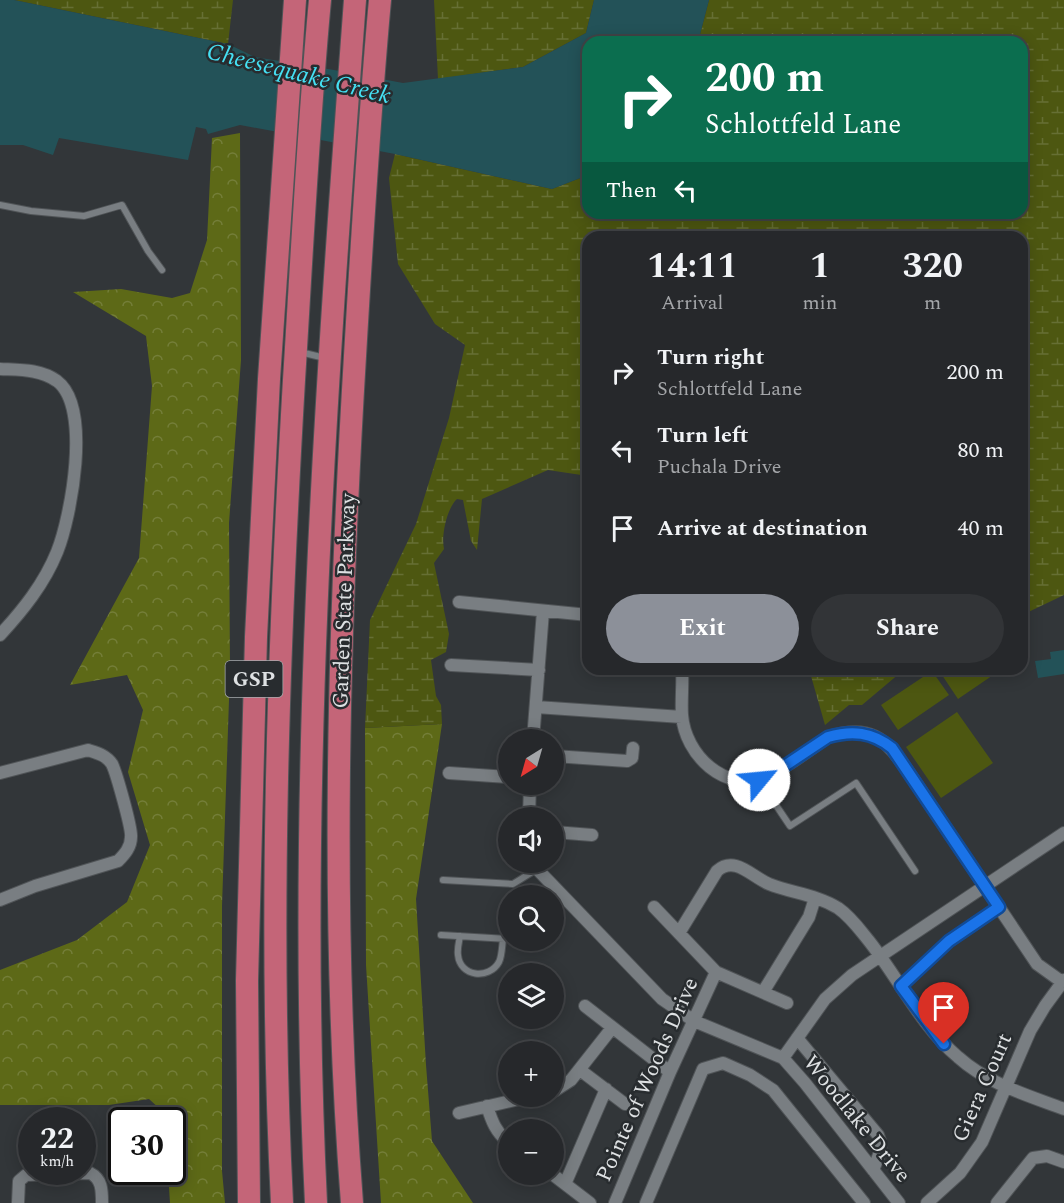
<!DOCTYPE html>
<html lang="en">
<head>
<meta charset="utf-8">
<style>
  :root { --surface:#26282b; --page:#323437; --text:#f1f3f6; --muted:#a4a6a9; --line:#424447; --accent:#8c9099 }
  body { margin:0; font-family:Spectral,serif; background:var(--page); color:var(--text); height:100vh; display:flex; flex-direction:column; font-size:22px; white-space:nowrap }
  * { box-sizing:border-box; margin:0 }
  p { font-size:20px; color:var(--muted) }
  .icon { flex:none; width:33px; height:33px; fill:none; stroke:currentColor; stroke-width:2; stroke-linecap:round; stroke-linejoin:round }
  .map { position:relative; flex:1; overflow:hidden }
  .details { position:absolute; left:582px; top:231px; width:446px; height:444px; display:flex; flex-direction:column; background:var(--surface); border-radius:18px; box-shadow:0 3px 15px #0003,0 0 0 2px var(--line) }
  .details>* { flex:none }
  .guide { position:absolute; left:582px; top:36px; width:446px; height:183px; border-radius:18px; box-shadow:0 3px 15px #0003,0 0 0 2px var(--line); background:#0b6e4f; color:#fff; overflow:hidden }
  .needle { width:39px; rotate:217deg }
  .fabs { position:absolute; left:498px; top:729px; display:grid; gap:12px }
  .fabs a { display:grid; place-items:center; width:66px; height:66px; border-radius:50%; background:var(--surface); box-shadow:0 3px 15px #0003,0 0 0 2px var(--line); font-size:30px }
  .speed { position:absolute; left:18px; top:1107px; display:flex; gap:12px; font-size:30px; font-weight:700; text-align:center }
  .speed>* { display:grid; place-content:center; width:78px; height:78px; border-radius:50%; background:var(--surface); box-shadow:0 3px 15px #0003,0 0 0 2px var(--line); line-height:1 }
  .speed small { font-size:15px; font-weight:400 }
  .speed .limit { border:3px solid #111; border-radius:9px; background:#fff; color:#111 }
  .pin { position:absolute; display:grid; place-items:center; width:51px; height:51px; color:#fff; margin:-62px -26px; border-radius:50% 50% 50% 0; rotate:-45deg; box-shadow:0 0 6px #0007 }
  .pin .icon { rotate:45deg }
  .me { position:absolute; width:66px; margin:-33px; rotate:62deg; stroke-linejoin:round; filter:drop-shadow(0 0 4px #0008) }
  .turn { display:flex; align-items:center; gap:21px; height:126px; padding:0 24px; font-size:27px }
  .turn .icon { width:78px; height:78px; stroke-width:2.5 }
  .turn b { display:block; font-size:42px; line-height:51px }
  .then { display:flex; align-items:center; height:57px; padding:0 24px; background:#0003; gap:12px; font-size:22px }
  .eta { display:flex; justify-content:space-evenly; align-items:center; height:102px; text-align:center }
  .eta b { font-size:36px; font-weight:700; line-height:42px }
  .button { display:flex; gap:12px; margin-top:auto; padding:12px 24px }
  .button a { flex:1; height:69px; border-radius:36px; background:var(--accent); color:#fff; font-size:24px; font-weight:700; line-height:69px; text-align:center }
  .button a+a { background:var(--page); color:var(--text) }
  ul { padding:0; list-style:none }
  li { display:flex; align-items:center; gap:18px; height:78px; padding:0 24px }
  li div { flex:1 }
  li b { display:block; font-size:22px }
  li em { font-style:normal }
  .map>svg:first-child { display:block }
  .forest { fill:url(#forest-crowns) }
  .wetland { fill:url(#wetland-marsh) }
  .pitch { fill:#4d5711 }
  .water { fill:#235258 }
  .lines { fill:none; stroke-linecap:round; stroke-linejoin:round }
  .service-casing { stroke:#505457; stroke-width:8 }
  .minor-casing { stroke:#505457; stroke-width:14 }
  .motorway-casing { stroke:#505457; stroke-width:24 }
  .service { stroke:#797e82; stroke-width:6 }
  .minor { stroke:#797e82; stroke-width:12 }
  .motorway { stroke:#c46578; stroke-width:22 }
  .route-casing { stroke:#114b97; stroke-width:15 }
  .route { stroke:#1a73e8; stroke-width:10 }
  .labels { text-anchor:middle; stroke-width:5; stroke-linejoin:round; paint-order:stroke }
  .shield { fill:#282c2f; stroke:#a7abad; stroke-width:1.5 }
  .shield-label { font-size:21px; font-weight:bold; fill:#dee1e3 }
  .street-label { font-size:22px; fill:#dee1e3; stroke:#282c2f }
  .water-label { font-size:24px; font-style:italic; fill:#45e0f3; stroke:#282c2f }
</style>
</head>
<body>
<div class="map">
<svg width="1064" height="1203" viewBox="0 0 1064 1203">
  <defs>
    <pattern id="forest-crowns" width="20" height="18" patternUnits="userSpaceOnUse" patternTransform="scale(1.5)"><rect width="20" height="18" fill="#5d6917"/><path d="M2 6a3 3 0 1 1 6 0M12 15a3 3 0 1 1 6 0" fill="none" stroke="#747e39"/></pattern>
    <pattern id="wetland-marsh" width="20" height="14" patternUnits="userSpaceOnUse" patternTransform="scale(1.5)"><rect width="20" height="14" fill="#4d5711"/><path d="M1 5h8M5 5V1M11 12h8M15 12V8" fill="none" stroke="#666f34"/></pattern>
  </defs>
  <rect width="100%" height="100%" fill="#323639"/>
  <path class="forest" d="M240 133 241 360 229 523 230 670 222 906V1171L225 1203H170L168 1172H172V1120H162L160 1109 149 1099 109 1105H0V970L77 940 127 902 150 845 128 772 143 710 127 675 70 685 139 558 152 386 146 336 73 292 121 289 172 298 190 293 207 240 212 138Z
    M442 724 416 899 426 1065 432 1141 473 1203H381L366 965 365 728Z"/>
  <path class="wetland" d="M14 0H233L228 44Z
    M434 0H594L586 33 523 67 438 79Z
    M709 0H1064V595L1022 615V237H588V476L548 470 482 499 477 550 471 541 463 500 457 499C447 508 441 535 444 549L434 563 449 634 446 652 431 660 436 696 441 705 442 724 365 728 370 620 416 524 449 418 465 345 435 324 398 264 389 178 395 154 552 189 588 175V213H1022V42H698Z
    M809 669H916L904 677 900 673 862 705H849L825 725Z"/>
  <path class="pitch" d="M945 669H1002L958 699 940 672Z
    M932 671 949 695 898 730 881 705Z
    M957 712 993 763 941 798 906 747Z"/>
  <path class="water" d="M0 0H14L228 44 255 57 334 70 403 83 523 67 586 33 594 0H709L698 42H588V175L552 189 395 154 240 125 208 134 206 129 196 127 188 160 59 138 53 155 23 145H0Z
    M1064 650V674L1038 678 1035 661 1051 659 1050 652Z"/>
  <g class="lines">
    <defs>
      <path id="service" d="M0 205 31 211 84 216 122 205 148 251 162 270
        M300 352 325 358
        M759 780 790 826 856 783 915 871
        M443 880 513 884 537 869
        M441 935 508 939
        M460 936C459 942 457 949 458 955 460 977 489 980 499 962 502 956 502 946 503 939"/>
      <path id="minor" d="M0 369C20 370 40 369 57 381 92 407 71 517 57 552 44 584 23 610 0 635
        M459 602 588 615
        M451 665 539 670
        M682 669C683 684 681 700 682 715 685 755 725 793 765 777 784 770 810 749 828 737 869 724 885 737 907 770L1037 964 1062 982
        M536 707 682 717
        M533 740 543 611
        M554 756 627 761 632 758 633 748
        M0 773 88 750C97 753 106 755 112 764 116 772 132 828 131 837 131 847 125 854 118 861L35 886 0 900
        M449 773 508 777
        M529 818 530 784
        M554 832 592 835
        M534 862 537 869 662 999 694 1021 783 1058 805 1083 899 1203
        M654 907 716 972 787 1003
        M679 933 717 871C735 855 752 877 769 884 792 893 817 895 838 908 851 917 860 930 869 941 899 979 921 1026 958 1057 988 1084 1027 1095 1064 1109
        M901 986 949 941 999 907
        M763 992 809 917 815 898
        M585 1006 670 1072
        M797 1038 878 1135C884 1148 878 1157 873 1170
        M783 1058 825 999 852 975 1064 833
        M580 1070 625 1104
        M554 1091 571 1080 612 1028
        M487 1106C492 1122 496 1132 508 1142
        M459 1113 532 1096
        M552 1174 590 1203
        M565 1184 606 1089
        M18 1203 19 1181 26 1175 90 1173C102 1179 102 1190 102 1203
        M615 1203 670 1072 716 972
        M646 1203 703 1069 723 1063 750 1075 773 1090 864 1203
        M927 1203 960 1173 982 1142 1030 1031 1045 1006 1064 980
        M997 1203 1033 1158 1047 1156 1064 1162"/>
      <path id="motorway" d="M249 1203 247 981 256 637 269 379 295 0
        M282 1203C268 929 278 654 294 380 302 253 308 127 320 0
        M316 1203C296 800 325 401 355 0
        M352 1203C330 921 338 639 355 356 362 237 369 119 380 0"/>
    </defs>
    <use href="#service" class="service-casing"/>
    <use href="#minor" class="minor-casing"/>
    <use href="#motorway" class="motorway-casing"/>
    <use href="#service" class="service"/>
    <use href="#minor" class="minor"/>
    <use href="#motorway" class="motorway"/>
  </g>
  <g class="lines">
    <defs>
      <path id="route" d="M759 780 768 777 828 737C852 730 872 732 892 748L999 907 949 941 901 986 944 1044"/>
    </defs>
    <use href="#route" class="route-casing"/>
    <use href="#route" class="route"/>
  </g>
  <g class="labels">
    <rect class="shield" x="225.5" y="661" width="57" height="36" rx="4.5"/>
    <g class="shield-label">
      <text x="254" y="686">GSP</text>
    </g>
    <g class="street-label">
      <text transform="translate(343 601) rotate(-88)" y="8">Garden State Parkway</text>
      <text transform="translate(646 1079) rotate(-66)" y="8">Pointe of Woods Drive</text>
      <text transform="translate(981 1087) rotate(-66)" y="8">Giera Court</text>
      <text transform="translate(858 1118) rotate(51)" y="8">Woodlake Drive</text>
    </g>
    <g class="water-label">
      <text transform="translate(299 73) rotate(14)" y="8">Cheesequake Creek</text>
    </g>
  </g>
</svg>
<div class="fabs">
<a><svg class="needle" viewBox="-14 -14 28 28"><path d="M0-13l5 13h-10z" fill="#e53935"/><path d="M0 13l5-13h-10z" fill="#a4a6a9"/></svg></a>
<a><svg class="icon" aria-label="sound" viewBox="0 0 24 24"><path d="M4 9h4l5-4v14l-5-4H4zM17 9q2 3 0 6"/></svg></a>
<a><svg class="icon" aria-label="search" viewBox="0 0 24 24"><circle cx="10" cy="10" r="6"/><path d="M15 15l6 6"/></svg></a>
<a><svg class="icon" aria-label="layers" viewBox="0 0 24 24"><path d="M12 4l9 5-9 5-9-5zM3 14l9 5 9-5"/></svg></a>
<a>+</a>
<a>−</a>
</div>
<div class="speed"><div>22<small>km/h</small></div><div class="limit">30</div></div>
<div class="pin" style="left:944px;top:1044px;background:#d93025"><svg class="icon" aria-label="arrive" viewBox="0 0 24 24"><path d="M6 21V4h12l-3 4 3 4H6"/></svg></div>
<svg class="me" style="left:759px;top:780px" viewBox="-20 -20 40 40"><circle r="19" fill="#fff"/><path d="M0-13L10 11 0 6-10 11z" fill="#1a73e8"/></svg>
<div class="guide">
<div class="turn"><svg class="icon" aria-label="right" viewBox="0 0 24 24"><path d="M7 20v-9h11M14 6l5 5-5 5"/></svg><div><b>200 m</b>Schlottfeld Lane</div></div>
<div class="then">Then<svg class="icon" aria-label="left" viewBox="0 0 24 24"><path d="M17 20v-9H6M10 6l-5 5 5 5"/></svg></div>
</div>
<section class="details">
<div class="eta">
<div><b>14:11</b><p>Arrival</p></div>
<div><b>1</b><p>min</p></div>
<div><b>320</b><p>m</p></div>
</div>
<ul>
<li><svg class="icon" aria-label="right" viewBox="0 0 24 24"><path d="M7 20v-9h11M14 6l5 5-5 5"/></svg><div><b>Turn right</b><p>Schlottfeld Lane</p></div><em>200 m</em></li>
<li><svg class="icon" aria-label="left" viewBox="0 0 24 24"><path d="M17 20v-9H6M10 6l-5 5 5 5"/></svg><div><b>Turn left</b><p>Puchala Drive</p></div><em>80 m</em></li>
<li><svg class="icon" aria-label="arrive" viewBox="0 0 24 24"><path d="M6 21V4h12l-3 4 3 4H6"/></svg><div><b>Arrive at destination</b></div><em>40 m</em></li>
</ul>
<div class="button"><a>Exit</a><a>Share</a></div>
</section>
</div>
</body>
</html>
